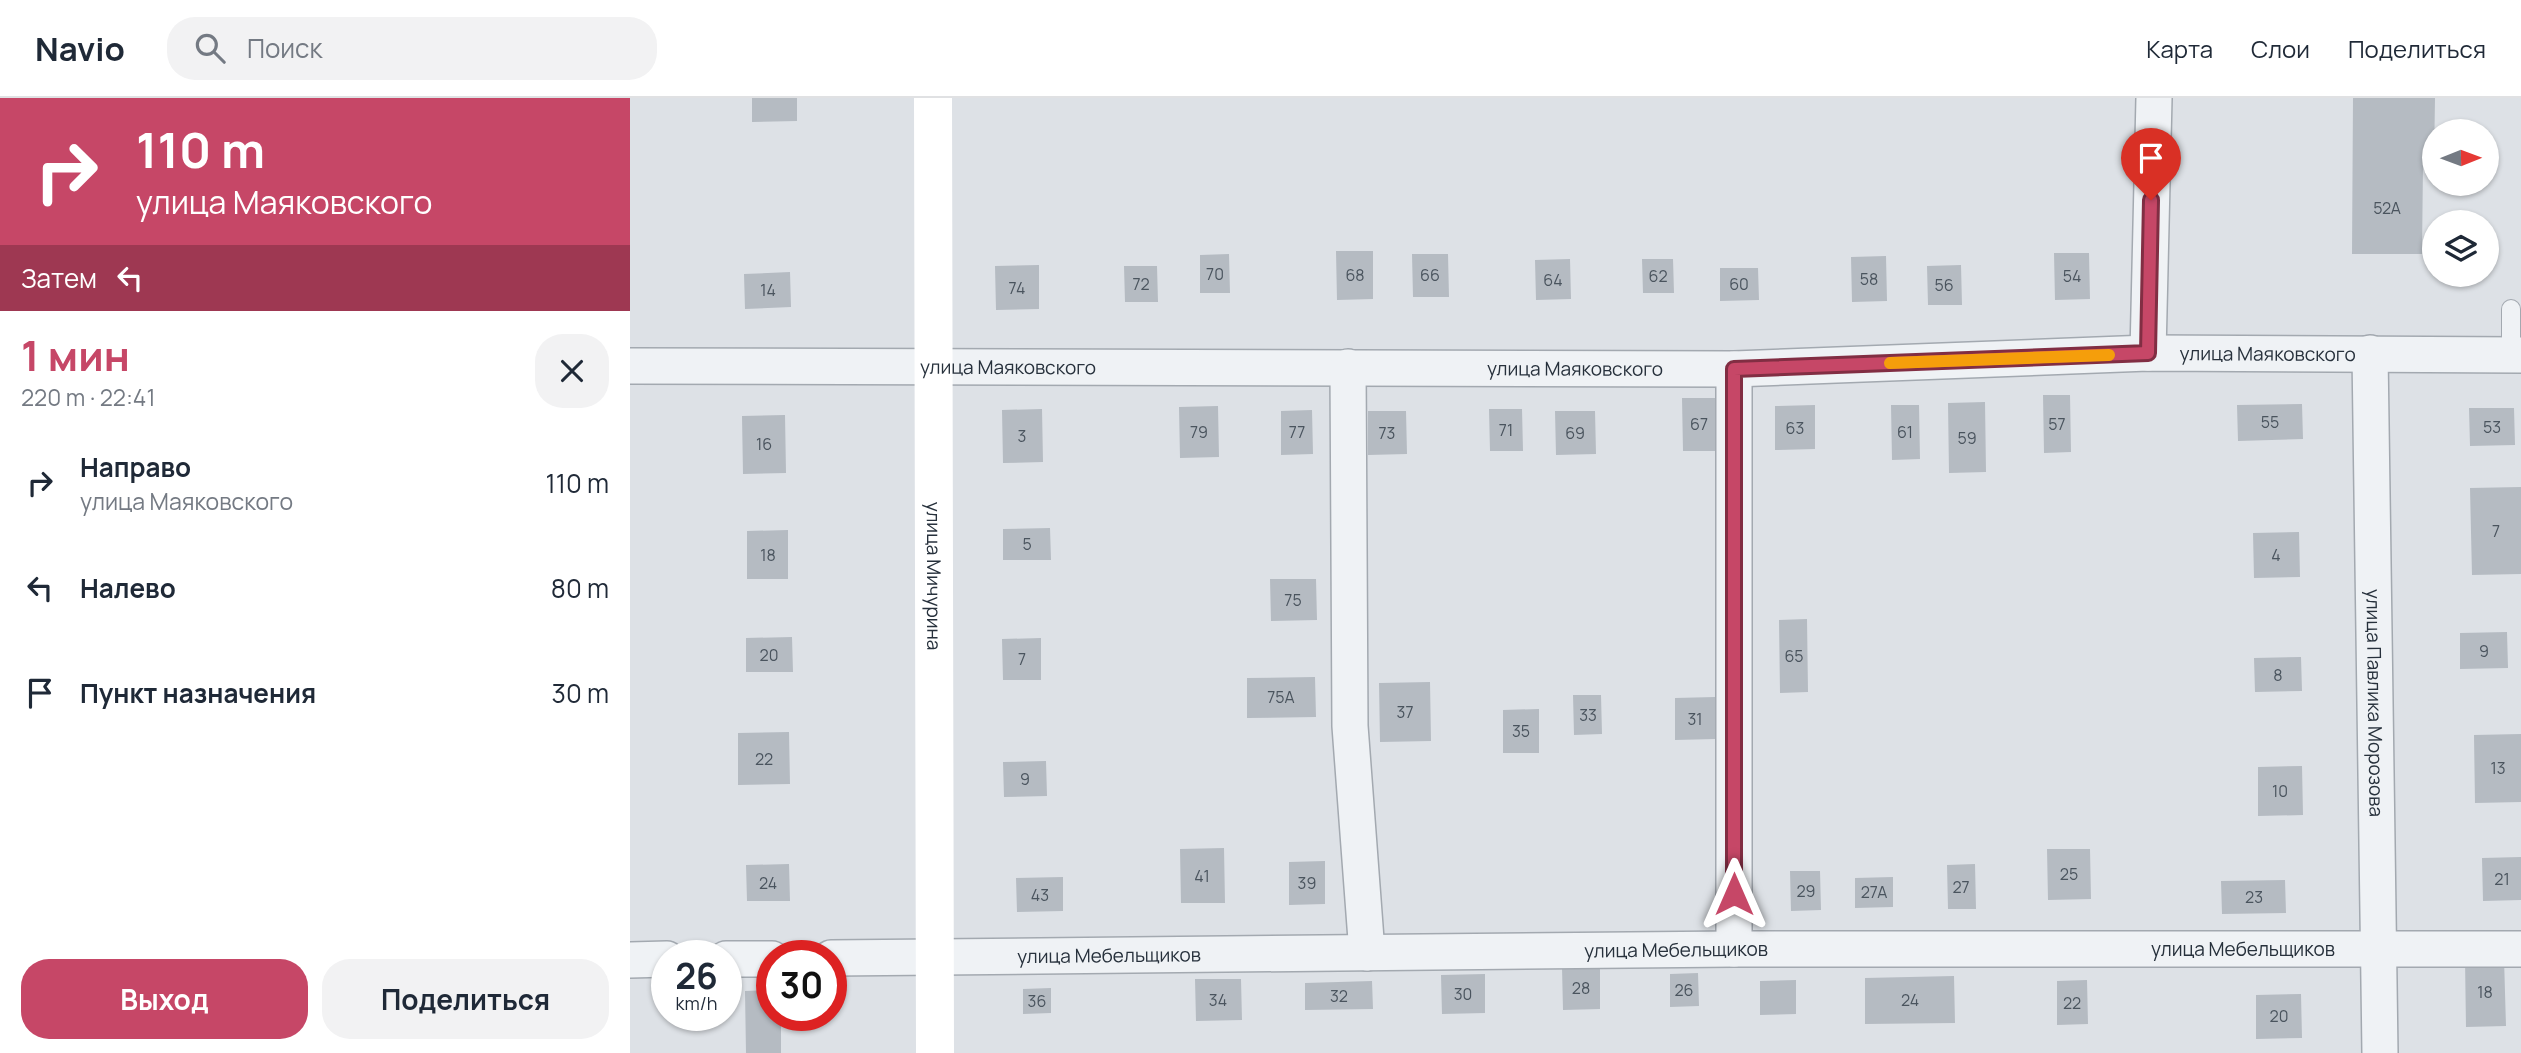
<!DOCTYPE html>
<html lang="ru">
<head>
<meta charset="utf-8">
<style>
  :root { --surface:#fff; --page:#f2f2f3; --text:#1f2937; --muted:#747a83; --line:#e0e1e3; --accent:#c64767 }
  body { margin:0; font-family:Manrope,sans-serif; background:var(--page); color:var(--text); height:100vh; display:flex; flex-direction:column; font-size:26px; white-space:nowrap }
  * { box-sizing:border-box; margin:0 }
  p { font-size:23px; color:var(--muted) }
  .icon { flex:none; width:38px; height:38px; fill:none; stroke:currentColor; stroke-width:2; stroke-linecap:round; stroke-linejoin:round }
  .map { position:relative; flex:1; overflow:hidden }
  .side { display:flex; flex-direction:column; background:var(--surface); width:630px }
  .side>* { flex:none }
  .hud { background:#c64767; color:#fff; overflow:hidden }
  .needle { width:46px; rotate:89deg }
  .fabs { position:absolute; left:1792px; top:21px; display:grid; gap:14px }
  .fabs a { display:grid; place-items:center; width:77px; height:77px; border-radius:50%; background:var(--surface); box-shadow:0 2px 5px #0004; font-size:35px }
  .speed { position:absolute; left:21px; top:842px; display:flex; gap:14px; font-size:35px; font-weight:700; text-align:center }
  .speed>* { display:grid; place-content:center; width:91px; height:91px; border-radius:50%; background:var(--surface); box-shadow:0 2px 5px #0004; line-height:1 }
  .speed small { font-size:18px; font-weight:400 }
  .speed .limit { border:10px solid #d22; background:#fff; color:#111 }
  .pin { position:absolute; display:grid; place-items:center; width:60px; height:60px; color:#fff; margin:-72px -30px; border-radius:50% 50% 50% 0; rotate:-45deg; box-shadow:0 0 7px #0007 }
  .pin .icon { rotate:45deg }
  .me { position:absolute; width:77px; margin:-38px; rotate:0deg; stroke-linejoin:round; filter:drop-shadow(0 0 5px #0008) }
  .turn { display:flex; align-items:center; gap:24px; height:147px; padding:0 21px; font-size:32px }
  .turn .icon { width:91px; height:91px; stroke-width:2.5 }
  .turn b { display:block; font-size:49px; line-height:60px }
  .then { display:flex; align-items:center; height:66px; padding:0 21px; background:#0003; gap:14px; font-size:26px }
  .round { display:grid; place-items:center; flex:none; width:74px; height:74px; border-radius:28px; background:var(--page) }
  .headline { display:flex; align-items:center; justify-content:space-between; height:119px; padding:0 21px }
  h1 { font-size:42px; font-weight:700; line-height:52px; color:var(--accent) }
  .cta { display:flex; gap:14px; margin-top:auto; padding:14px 21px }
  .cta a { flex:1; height:80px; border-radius:28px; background:var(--accent); color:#fff; font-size:28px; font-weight:700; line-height:80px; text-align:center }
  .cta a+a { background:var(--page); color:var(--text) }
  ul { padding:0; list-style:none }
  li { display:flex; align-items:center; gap:21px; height:105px; padding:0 21px }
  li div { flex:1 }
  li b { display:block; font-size:26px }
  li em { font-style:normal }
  header { display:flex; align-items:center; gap:42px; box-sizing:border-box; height:98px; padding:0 35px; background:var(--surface); border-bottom:2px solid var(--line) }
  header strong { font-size:33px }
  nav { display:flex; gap:38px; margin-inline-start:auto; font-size:24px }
  .search { width:490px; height:63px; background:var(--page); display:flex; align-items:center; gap:18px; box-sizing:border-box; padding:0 24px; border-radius:28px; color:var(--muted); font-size:26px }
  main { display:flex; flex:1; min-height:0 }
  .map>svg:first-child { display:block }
  .building { fill:#b5bbc2 }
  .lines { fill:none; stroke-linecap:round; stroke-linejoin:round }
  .lane-casing { stroke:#a3a9b0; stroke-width:20 }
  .street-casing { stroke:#a3a9b0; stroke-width:38 }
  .lane { stroke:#eff2f5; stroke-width:18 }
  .street { stroke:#eff2f5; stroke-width:35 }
  .secondary { stroke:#fff; stroke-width:38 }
  .route-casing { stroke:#812e43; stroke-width:18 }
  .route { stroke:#c64767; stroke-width:12 }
  .slow { stroke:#f59e0b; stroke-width:12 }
  .labels { text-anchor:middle; stroke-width:5; stroke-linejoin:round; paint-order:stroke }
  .number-label { font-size:16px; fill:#4a545e }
  .street-label { font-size:19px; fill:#27313c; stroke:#ecf0f4 }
</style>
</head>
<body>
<header>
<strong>Navio</strong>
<div class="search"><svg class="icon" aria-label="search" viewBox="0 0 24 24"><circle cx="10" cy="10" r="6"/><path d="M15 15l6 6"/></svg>Поиск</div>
<nav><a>Карта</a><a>Слои</a><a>Поделиться</a></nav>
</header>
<main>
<section class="side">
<div class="hud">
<div class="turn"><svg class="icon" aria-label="right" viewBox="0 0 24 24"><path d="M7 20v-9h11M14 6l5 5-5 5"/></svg><div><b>110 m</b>улица Маяковского</div></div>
<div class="then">Затем<svg class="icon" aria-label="left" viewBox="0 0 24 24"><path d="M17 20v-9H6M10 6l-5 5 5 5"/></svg></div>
</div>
<div class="headline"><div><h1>1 мин</h1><p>220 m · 22:41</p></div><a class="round"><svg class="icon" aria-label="close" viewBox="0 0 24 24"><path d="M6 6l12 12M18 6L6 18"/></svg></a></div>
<ul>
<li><svg class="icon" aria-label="right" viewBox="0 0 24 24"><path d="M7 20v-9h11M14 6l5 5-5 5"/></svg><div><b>Направо</b><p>улица Маяковского</p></div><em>110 m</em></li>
<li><svg class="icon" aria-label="left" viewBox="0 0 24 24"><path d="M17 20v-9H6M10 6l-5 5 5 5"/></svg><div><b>Налево</b></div><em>80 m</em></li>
<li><svg class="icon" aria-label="arrive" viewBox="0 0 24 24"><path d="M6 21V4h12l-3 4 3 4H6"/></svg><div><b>Пункт назначения</b></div><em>30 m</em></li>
</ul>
<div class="cta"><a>Выход</a><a>Поделиться</a></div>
</section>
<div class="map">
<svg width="1891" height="955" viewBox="0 0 1891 955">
  <rect width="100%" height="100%" fill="#dde1e6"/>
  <path class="building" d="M122 0H167V23L122 24Z
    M1723 0H1805L1804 65H1793L1792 156H1722Z
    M706 153H743V201L707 202Z
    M1424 155H1459L1460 201 1425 202Z
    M599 156 600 195H570V157Z
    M782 156H818L819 199H783Z
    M1256 158 1257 203 1222 204 1221 159Z
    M940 161 941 201 906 202 905 162Z
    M1012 161H1043L1044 195H1013Z
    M409 167V211L366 212 365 168Z
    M1331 167 1332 207H1298L1297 168Z
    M494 168H527L528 204H495Z
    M1090 170H1128L1129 202 1090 203Z
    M160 174 161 209 115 211 114 176Z
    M1413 297H1440L1441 354 1414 355Z
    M1052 300H1085L1086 353H1053Z
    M1355 304 1356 374 1319 375 1318 305Z
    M1672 306 1673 341 1608 343 1607 307Z
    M1185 307V351L1145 352V308Z
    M1261 307H1289L1290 361 1262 362Z
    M588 308 589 359 550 360 549 309Z
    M1839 310H1884L1885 347 1840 348Z
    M412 311 413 364 373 365 372 312Z
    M859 311H892L893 353H860Z
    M682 312 683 356 651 357V313Z
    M738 313H776L777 356 738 357Z
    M925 313H965L966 356 926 357Z
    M155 317 156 375 113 376 112 318Z
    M1891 389V476L1842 477 1840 390Z
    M420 430 421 462H373V431Z
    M158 432V481H117V433Z
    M1669 434 1670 479 1624 480 1623 435Z
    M640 481H686L687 522 641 523Z
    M1177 521 1178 594 1150 595 1149 522Z
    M1877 534 1878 570 1830 571V535Z
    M162 539 163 574H116V540Z
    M411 540V582H373L372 541Z
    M1671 559 1672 593 1625 594 1624 560Z
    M685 579 686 619 617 620V580Z
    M800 584 801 643 750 644 749 585Z
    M943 597H971L972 636 944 637Z
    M1085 599V641L1045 642V600Z
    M909 611V655H873V612Z
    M159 634 160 686 108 687V635Z
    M1891 636V704L1845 705 1844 637Z
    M416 663 417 698 374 699 373 664Z
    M1672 668 1673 717 1628 718V669Z
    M594 750 595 805H551L550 751Z
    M1417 751H1460L1461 801 1418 802Z
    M1891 759V802L1853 803 1852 760Z
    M695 763V806L659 807V764Z
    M159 766 160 803H117L116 767Z
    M1345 766 1346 811H1318L1317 767Z
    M1160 773H1190L1191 812 1161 813Z
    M433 779V813L387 814 386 780Z
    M1263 779V809L1225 810V780Z
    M1655 782 1656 815 1592 816 1591 783Z
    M1874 860 1876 928 1836 929 1835 861Z
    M970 868V911L933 912 932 869Z
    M1068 875 1069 908 1040 909V876Z
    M855 876V915L812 916 811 877Z
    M1324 878 1325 925 1235 926V880Z
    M565 881H611L612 922 566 923Z
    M1166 882V916L1130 917V883Z
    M1457 882 1458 926 1427 927V883Z
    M742 883 743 911 675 912V885Z
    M421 890V915L393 916V891Z
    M142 892V917H151V955H116L115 893Z
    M1671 896 1672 940 1626 941V897Z"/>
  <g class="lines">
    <defs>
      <path id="lane" d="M1881 257V211"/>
      <g id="street">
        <path d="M1518 255 1524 0"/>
        <path id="s1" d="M1740 255 1750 955"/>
        <path id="s2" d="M0 268 1104 271 1518 255 1891 257"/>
        <path d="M718 269 720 628 737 855"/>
        <path d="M1104 851V271"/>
        <path id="s3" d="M201 860 1104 851H1891"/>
        <path d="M96 861H142"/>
        <path d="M0 862 37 861"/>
      </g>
    </defs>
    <use href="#lane" class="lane-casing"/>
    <use href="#street" class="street-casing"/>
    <use href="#lane" class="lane"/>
    <use href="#street" class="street"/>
    <path class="secondary" id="s4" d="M303 0 305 955"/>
  </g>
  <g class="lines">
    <defs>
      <path id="route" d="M1104 796V271L1518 255 1521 102"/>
    </defs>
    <use href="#route" class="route-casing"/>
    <use href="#route" class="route"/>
    <path class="slow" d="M1260 265 1479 257"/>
  </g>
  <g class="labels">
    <g class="number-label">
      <text x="1757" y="116">52А</text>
      <text x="585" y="182">70</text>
      <text x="725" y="183">68</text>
      <text x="800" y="183">66</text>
      <text x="1028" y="184">62</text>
      <text x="1442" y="184">54</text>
      <text x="1239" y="187">58</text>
      <text x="923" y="188">64</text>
      <text x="511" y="192">72</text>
      <text x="1109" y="192">60</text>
      <text x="1314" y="193">56</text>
      <text x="387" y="196">74</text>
      <text x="138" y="198">14</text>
      <text x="1640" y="330">55</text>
      <text x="1069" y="332">67</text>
      <text x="1427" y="332">57</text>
      <text x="1862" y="335">53</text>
      <text x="1165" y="336">63</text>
      <text x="876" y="338">71</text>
      <text x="569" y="340">79</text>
      <text x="667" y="340">77</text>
      <text x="1275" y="340">61</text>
      <text x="757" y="341">73</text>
      <text x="945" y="341">69</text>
      <text x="392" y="344">3</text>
      <text x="1337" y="346">59</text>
      <text x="134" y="352">16</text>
      <text x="1866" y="439">7</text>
      <text x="397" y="452">5</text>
      <text x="138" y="463">18</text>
      <text x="1646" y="463">4</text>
      <text x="663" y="508">75</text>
      <text x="1854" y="559">9</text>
      <text x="139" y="563">20</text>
      <text x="1164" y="564">65</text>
      <text x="392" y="567">7</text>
      <text x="1648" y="583">8</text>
      <text x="651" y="605">75А</text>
      <text x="775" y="620">37</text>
      <text x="958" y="623">33</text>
      <text x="1065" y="627">31</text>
      <text x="891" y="639">35</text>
      <text x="134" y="667">22</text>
      <text x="1868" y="676">13</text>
      <text x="395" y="687">9</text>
      <text x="1650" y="699">10</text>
      <text x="1439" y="782">25</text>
      <text x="572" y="784">41</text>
      <text x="1872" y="787">21</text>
      <text x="138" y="791">24</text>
      <text x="677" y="791">39</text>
      <text x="1331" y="795">27</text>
      <text x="1176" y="799">29</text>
      <text x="1244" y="800">27А</text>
      <text x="410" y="803">43</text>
      <text x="1624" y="805">23</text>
      <text x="951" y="896">28</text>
      <text x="1054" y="898">26</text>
      <text x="1855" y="900">18</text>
      <text x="833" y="902">30</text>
      <text x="709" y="904">32</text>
      <text x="588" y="908">34</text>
      <text x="1280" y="908">24</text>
      <text x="407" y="909">36</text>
      <text x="1442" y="911">22</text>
      <text x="1649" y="924">20</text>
    </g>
    <g class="street-label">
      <text dy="7" stroke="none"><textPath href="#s2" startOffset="1638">улица Маяковского</textPath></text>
      <text dy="7" stroke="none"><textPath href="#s2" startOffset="378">улица Маяковского</textPath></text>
      <text dy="7" stroke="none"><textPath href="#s2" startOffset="945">улица Маяковского</textPath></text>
      <text dy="7" stroke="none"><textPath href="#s4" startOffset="478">улица Мичурина</textPath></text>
      <text dy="7" stroke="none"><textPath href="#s1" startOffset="350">улица Павлика Морозова</textPath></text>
      <text dy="7" stroke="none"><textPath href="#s3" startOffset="845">улица Мебельщиков</textPath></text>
      <text dy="7" stroke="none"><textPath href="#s3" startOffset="1412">улица Мебельщиков</textPath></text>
      <text dy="7" stroke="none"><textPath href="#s3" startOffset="278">улица Мебельщиков</textPath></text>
    </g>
  </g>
</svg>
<div class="fabs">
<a><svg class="needle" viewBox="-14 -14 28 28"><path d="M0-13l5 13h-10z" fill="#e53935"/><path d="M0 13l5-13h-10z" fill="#747a83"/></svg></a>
<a><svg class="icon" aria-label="layers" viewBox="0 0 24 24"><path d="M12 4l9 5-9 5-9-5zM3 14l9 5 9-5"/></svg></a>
</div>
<div class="speed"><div>26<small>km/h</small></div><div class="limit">30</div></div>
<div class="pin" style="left:1521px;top:102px;background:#d93025"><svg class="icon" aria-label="arrive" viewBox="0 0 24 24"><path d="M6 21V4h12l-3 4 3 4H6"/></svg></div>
<svg class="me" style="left:1104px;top:796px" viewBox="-20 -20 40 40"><path d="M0-17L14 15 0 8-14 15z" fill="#c64767" stroke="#fff" stroke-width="4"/></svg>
</div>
</main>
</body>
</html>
